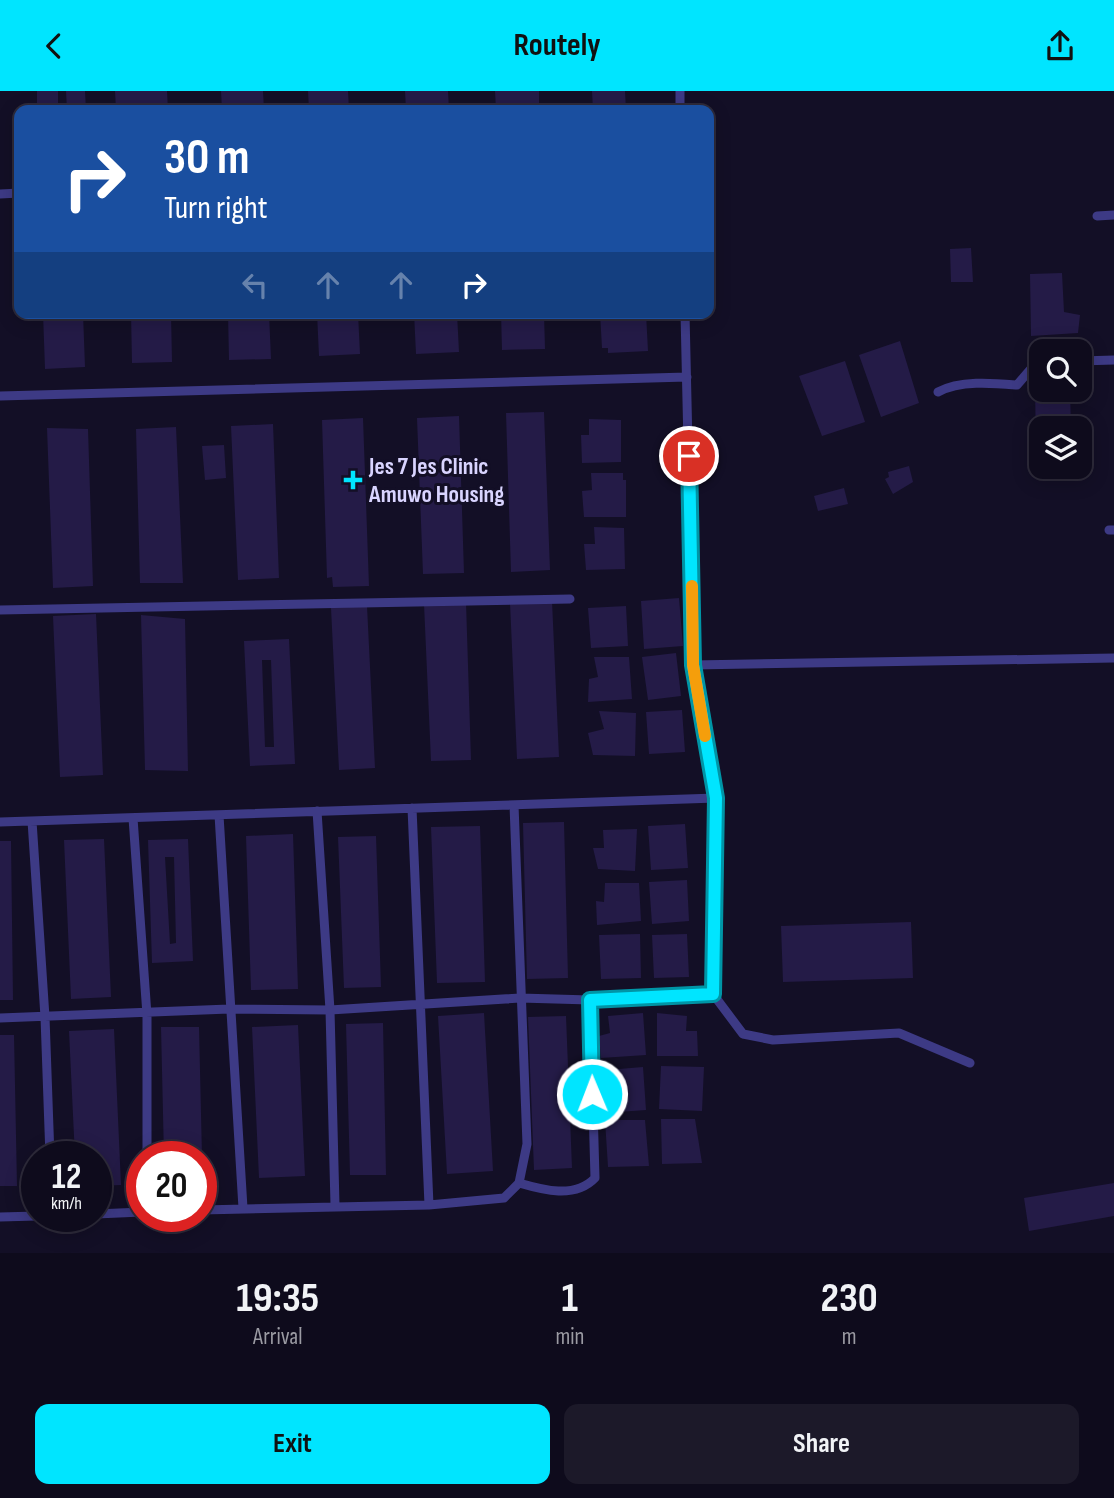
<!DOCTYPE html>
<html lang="en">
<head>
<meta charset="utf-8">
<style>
  :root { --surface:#0e0b1c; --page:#1c1929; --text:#f1f3f6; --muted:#9b9ba3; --line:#2e2b3b; --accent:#00e5ff }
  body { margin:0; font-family:"Sofia Sans Condensed",sans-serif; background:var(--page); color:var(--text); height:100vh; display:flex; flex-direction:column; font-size:26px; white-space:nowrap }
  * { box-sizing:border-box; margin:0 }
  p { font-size:23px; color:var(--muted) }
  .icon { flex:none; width:38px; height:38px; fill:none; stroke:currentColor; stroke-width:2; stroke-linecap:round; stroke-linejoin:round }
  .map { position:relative; height:1162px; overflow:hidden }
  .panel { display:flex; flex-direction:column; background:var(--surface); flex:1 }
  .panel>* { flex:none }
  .guide { position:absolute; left:14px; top:14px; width:700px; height:214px; border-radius:14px; box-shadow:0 4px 18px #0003,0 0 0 2px var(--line); background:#1a4fa0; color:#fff; overflow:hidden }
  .buttons { position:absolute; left:1029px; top:248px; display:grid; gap:14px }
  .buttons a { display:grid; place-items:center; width:63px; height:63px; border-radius:14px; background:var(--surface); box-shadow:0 4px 18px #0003,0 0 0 2px var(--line); font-size:35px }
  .speed { position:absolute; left:21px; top:1050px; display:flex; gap:14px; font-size:35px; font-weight:700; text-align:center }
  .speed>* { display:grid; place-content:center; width:91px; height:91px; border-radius:50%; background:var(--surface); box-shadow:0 4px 18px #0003,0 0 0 2px var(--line); line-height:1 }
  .speed small { font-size:18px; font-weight:400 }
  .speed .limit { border:10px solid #d22; background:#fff; color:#111 }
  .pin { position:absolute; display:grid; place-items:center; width:60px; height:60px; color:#fff; margin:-30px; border:4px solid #fff; border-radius:50%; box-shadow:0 2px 7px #0007 }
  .me { position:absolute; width:77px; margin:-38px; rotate:359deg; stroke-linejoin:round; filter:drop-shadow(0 0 5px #0008) }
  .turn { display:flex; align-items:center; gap:24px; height:147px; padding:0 35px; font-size:32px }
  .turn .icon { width:91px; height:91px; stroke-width:2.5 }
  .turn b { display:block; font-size:49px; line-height:60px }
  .lanes { display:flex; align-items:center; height:66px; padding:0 35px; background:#0003; justify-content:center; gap:35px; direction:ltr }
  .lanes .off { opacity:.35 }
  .eta { display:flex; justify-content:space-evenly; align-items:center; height:119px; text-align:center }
  .eta b { font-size:42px; font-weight:700; line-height:49px }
  .button { display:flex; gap:14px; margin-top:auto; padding:14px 35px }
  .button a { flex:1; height:80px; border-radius:14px; background:var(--accent); color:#111; font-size:28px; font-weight:700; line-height:80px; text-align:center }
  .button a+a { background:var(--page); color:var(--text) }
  header { display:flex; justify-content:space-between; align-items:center; height:91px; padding:0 35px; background:var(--accent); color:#111; font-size:32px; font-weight:700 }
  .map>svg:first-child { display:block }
  .building { fill:#241b47; fill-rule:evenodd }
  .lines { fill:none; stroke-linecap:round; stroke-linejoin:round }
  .service { stroke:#3d3a85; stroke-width:9 }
  .route-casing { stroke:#0095a6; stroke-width:18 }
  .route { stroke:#00e5ff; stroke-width:12 }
  .slow { stroke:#f59e0b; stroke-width:12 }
  .poi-dot { fill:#00e5ff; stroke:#130f26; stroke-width:2.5 }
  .labels { text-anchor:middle; stroke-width:6; stroke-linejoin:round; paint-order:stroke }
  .poi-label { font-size:24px; font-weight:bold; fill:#d9d4ff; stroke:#130f26; text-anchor:start }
</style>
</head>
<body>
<header><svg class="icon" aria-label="back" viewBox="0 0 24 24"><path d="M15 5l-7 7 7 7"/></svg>Routely<svg class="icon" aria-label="share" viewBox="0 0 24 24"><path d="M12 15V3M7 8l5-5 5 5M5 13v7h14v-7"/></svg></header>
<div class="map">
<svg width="1114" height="1162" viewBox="0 0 1114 1162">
  <rect width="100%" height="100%" fill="#130f26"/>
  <path class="building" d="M37 0H58V19H37Z
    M66 0H85L86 19H67Z
    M115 0H167L168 19H116Z
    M221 0H263L264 19H222Z
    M308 0H348L349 19H309Z
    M405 0H448L449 19H406Z
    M495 0H539V19H496Z
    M592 0H625L626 19H593Z
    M971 157 973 191H951L950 158Z
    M1062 182 1064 221 1080 224 1078 242 1031 245 1030 183Z
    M43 222H83L85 276 45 278Z
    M131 222H171L172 271 132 272Z
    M228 222H269L271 268 229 269Z
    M317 222H358L360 263 319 265Z
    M414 222H457L459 261 416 263Z
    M501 222H544L545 258 502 259Z
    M600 222H646L648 260 608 262V257H602Z
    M900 250 919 312 881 326 859 264Z
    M845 270 865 331 822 345 799 285Z
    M1035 295H1041V299H1070L1071 338H1041V358H1036Z
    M544 321 550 479 511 481 506 322Z
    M459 325 464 482 423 483 417 327Z
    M363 327 369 495 333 496 332 486 327 487 322 329Z
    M589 328 621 329V371L582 372 581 344H589Z
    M273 333 279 487 238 489 231 335Z
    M176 336 183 492H140L136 338Z
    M47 337 88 338 93 495 53 497Z
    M224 354 226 387 205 389 202 355Z
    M909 375 913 391 893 403 885 388 889 386 888 381Z
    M591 382H623V389H626V426H584L582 400 592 399Z
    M844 397 848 413 818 420 814 405Z
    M594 436 624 437 625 478 586 479 584 453H595Z
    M679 507 683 555 644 558 641 510Z
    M552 510 559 666 517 668 510 512Z
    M466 511 471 669 431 670 424 513Z
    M367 515 375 677 339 679 331 517Z
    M626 515 628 555 591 557 588 517Z
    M96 523 103 684 60 686 53 525Z
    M141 524 185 528 188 680 145 679Z
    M289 548 295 673 250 675 244 550ZM262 569H271L274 656H265Z
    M676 562 681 605 648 609 642 566Z
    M594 566H629L632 608 588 611 589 588 598 586Z
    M682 619 685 661 649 663 646 621Z
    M599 620 636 622 635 665 593 664 588 642 604 638Z
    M564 731 568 887 527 888 523 732Z
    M685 733 688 777 651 779 648 735Z
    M480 735 485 891 437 892 431 736Z
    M637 738 635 780 598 778 593 757H604L603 739Z
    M293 743 298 898 251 899 246 745Z
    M376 745 381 896 344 897 338 746Z
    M104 748 111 906 71 908 64 749Z
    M188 748 193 870 152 872 148 749ZM165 766H174L176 852 170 853Z
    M0 750H11L13 909H0Z
    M687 789 689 830 652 833 649 791Z
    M605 792H639L641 830 597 834 596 810 604 811Z
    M911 831 913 887 783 891 781 835Z
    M640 843 641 887 601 888 599 844Z
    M687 843 689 886 654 887 652 844Z
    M484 922 493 1080 447 1083 438 925Z
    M643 922 646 964 601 967 599 945 610 942 608 925Z
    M657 922 687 925 686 940H697L698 965H657Z
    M566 925 572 1077 534 1079 528 926Z
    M383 932 386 1084H350L346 933Z
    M298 934 305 1085 259 1087 252 936Z
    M161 936H199L202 1066H164Z
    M114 938 121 1094 96 1095V1066H75L69 940Z
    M0 944H14L17 1095H0Z
    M661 975 704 976 702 1020 659 1018Z
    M643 976 646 1019 605 1022 600 998 611 996 607 979Z
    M661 1028H695L702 1072 662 1073Z
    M605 1029H645L649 1075 608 1076Z
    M1114 1092V1125L1029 1140 1024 1107Z"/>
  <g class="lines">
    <path class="service" d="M680 0V19
      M0 103 19 102
      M1097 125 1114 124
      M685 222 693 574 716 707 713 903 743 943 773 949 899 942 970 972
      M1080 270 1114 269
      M938 301C960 289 993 292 1017 294L1036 272H1041
      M0 305 687 286
      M1109 439H1114
      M0 519 570 508
      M693 574 1114 567
      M412 717 429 1114
      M317 720 330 919 335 1114
      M219 724 243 1117
      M133 727 147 924V1066
      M32 730 45 926 50 1066
      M0 731 716 707
      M0 927 229 918 330 919 520 907 590 909 713 903
      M519 1092C543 1099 575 1108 595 1087L590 909
      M201 1119 429 1114 504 1107 519 1092 527 1053 514 714
      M96 1123 142 1121
      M0 1126 37 1125"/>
  </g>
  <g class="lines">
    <defs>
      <path id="route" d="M592 1003 590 909 713 903 716 707 693 574 689 365"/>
    </defs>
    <use href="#route" class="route-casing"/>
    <use href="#route" class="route"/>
    <path class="slow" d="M692 495 693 574 705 645"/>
  </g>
  <path class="poi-dot" d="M349.5 378.5h7v7h7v7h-7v7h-7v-7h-7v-7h7z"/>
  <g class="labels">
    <g class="poi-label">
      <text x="369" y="383">Jes 7 Jes Clinic<tspan x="369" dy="28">Amuwo Housing</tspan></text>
    </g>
  </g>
</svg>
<div class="buttons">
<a><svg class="icon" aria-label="search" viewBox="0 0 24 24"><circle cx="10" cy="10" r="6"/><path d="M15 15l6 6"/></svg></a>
<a><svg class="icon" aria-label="layers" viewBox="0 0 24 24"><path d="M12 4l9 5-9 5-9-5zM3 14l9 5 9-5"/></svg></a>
</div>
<div class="speed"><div>12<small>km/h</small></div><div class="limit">20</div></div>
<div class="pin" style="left:689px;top:365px;background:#d93025"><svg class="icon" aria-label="arrive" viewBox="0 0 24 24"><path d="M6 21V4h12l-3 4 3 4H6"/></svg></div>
<svg class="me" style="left:592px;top:1003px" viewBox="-20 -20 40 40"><circle r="17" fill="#00e5ff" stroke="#fff" stroke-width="3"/><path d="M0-11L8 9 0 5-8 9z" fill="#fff"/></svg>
<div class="guide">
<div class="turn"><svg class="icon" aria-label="right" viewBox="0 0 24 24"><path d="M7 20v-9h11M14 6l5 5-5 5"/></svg><div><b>30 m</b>Turn right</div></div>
<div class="lanes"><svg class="icon off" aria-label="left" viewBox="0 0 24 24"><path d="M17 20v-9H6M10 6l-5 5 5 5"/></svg><svg class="icon off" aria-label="ahead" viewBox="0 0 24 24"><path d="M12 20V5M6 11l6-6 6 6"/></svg><svg class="icon off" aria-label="ahead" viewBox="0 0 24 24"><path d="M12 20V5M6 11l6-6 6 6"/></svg><svg class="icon" aria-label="right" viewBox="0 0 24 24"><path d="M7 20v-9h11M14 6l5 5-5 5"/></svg></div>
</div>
</div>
<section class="panel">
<div class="eta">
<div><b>19:35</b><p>Arrival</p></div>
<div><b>1</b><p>min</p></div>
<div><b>230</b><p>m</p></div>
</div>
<div class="button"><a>Exit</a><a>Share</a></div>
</section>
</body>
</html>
